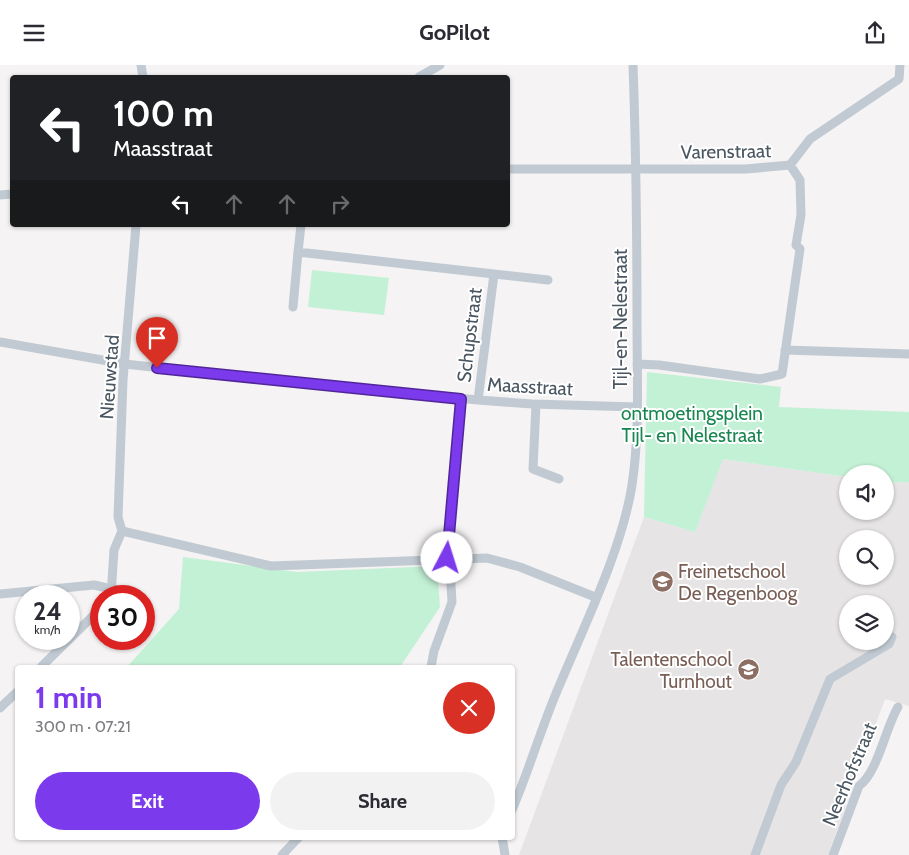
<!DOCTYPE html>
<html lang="en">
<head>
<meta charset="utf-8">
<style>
  :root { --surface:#fff; --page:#f2f2f3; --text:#2b2b33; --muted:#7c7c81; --accent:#7c3aed }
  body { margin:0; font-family:Cabin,sans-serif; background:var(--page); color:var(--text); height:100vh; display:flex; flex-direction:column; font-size:19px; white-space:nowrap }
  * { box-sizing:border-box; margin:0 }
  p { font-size:16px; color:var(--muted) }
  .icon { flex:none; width:28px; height:28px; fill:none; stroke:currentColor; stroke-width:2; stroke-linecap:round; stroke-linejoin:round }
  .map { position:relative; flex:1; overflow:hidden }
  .details { position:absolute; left:15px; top:600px; width:500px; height:175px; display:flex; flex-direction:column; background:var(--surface); border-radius:5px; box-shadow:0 1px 4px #0004 }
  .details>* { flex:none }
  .hud { position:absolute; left:10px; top:10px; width:500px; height:152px; border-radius:5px; box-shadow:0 1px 4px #0004; background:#202124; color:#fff; overflow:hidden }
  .controls { position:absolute; left:839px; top:400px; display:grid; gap:10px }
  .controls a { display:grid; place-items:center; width:55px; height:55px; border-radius:50%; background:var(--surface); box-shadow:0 1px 4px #0004; font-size:25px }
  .speed { position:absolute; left:15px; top:520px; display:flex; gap:10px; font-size:25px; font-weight:700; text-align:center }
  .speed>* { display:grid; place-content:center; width:65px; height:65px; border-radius:50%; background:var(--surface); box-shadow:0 1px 4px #0004; line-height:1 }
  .speed small { font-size:12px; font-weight:400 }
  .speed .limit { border:8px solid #d22; background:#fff; color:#111 }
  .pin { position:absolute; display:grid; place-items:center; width:42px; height:42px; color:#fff; margin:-51px -21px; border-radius:50% 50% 50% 0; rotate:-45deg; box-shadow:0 0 5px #0007 }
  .pin .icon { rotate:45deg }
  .me { position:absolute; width:55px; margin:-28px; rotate:5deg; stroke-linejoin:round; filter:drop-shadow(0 0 4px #0008) }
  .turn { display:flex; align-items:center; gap:18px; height:105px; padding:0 20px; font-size:22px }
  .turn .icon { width:65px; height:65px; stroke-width:2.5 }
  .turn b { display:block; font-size:35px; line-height:42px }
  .lanes { display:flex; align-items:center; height:48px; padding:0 20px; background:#0003; justify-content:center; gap:25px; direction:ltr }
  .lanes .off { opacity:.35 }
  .round { display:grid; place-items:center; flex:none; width:52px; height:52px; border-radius:26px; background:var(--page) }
  .summary { display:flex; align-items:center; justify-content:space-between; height:85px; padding:0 20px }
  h1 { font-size:30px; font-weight:700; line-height:38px; color:var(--accent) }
  .action { display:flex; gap:10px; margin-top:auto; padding:10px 20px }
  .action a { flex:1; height:58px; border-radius:30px; background:var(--accent); color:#fff; font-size:20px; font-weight:700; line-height:58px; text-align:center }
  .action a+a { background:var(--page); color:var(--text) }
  header { display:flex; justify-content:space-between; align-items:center; height:65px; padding:0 20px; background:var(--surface); font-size:22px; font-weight:700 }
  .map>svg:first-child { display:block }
  .education { fill:#e6e4e5; fill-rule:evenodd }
  .green { fill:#c3f1d5 }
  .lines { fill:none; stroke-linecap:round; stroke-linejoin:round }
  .street { stroke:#c1cad2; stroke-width:9 }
  .route-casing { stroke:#51269a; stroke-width:12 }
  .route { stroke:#7c3aed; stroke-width:9 }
  .labels { text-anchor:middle; stroke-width:4; stroke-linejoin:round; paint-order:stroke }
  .street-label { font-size:19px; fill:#4a5661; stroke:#fff }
  .park-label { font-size:19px; fill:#17864f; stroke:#fff }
  .education-label { font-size:19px; fill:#785e54; stroke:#fff; text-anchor:start }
</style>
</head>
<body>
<header><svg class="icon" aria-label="menu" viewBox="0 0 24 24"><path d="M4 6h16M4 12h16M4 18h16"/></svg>GoPilot<svg class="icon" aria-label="share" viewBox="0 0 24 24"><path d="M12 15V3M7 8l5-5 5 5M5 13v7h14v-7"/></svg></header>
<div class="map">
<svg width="909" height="790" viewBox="0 0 909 790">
  <rect width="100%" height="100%" fill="#f5f3f3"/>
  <path class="education" d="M722 394 847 412 848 446H885V418L909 417V641L885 634 828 790H519L644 452 695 467ZM848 474H885V511H848ZM848 539H885V576H848Z"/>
  <path class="green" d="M312 205 389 213 384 250 308 242Z
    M647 307 781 322 779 342 909 347V417L885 418V409H848L847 412 723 394 695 467 644 452Z
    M183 492 297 507 437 501 440 542 400 602H127L179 544Z"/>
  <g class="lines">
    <path class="street" d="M141 0 143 12
      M419 12 440 0
      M508 104H746L790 100 810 74 899 14 900 0
      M0 130 12 129
      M301 160 298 187 494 209
      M293 242 298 187
      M0 277 125 299 206 308 478 335 532 339 637 342
      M785 285 909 289
      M637 299 659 300 760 314 782 309 800 184 796 180 801 150 800 115 790 100
      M478 335 494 209 548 215
      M536 339 533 404 559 414
      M122 466 271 501 487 493 520 502 595 532
      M122 466 118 452 123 315 136 160
      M0 529 94 520 112 524
      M111 531 114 485 122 466
      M41 602 101 543
      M431 602 434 586 452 537 450 503 447 493 461 333
      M0 643 18 626
      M512 745C530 703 542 660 560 619 585 559 622 484 632 420 640 367 637 311 637 258 637 172 636 86 633 0
      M502 772 505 790
      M282 790 299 772
      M755 790 781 720 796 697 830 614 889 579 892 572
      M833 790 859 721C878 707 885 664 898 642"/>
  </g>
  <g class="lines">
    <defs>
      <path id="route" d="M157 303 461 334 447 493"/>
    </defs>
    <use href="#route" class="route-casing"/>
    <use href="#route" class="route"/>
  </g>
  <defs>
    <symbol id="school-disc" viewBox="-11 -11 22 22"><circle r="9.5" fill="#8d6e63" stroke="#fff"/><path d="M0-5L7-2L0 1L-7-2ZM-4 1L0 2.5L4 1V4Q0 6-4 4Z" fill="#fff"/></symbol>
  </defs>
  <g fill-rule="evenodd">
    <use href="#school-disc" x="650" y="504" width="25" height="25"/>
    <use href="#school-disc" x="736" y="592" width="25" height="25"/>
  </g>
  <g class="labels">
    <g class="street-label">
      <text transform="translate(726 86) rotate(-1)" y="7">Varenstraat</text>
      <text transform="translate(620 254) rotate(-90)" y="7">Tijl-en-Nelestraat</text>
      <text transform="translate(469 270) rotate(-83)" y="7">Schupstraat</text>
      <text transform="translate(109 312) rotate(-86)" y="7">Nieuwstad</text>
      <text transform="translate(530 321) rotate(3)" y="7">Maasstraat</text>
      <text transform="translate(849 709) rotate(-67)" y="7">Neerhofstraat</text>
    </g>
    <g class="park-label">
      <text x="692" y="355">ontmoetingsplein<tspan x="692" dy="22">Tijl- en Nelestraat</tspan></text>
    </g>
    <g class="education-label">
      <text x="678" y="513">Freinetschool<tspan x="678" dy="22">De Regenboog</tspan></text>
      <text x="732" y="601" text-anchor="end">Talentenschool<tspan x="732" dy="22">Turnhout</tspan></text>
    </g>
  </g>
</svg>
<div class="controls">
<a><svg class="icon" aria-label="sound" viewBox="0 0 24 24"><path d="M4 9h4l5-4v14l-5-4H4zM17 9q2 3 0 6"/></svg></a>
<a><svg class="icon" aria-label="search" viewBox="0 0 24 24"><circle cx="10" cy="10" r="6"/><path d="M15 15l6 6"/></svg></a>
<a><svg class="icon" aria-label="layers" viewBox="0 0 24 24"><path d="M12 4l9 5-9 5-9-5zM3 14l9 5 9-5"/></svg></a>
</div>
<div class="speed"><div>24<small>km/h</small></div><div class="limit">30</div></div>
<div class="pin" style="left:157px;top:303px;background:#d93025"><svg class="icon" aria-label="arrive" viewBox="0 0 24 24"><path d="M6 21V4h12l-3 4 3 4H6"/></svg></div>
<svg class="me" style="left:447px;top:493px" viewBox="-20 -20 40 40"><circle r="19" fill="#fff"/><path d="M0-13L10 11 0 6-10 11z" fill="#7c3aed"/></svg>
<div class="hud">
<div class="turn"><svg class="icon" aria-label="left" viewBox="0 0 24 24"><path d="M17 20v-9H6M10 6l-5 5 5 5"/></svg><div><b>100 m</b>Maasstraat</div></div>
<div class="lanes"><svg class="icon" aria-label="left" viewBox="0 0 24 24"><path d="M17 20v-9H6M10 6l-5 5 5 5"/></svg><svg class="icon off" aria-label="ahead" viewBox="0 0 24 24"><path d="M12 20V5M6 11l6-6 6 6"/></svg><svg class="icon off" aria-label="ahead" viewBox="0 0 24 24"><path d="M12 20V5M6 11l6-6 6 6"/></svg><svg class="icon off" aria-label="right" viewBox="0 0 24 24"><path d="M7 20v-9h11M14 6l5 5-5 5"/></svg></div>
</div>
<section class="details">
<div class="summary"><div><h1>1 min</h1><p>300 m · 07:21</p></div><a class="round" style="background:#d93025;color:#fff"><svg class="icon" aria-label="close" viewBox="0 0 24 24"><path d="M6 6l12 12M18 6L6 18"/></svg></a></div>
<div class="action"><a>Exit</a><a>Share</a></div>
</section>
</div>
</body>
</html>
